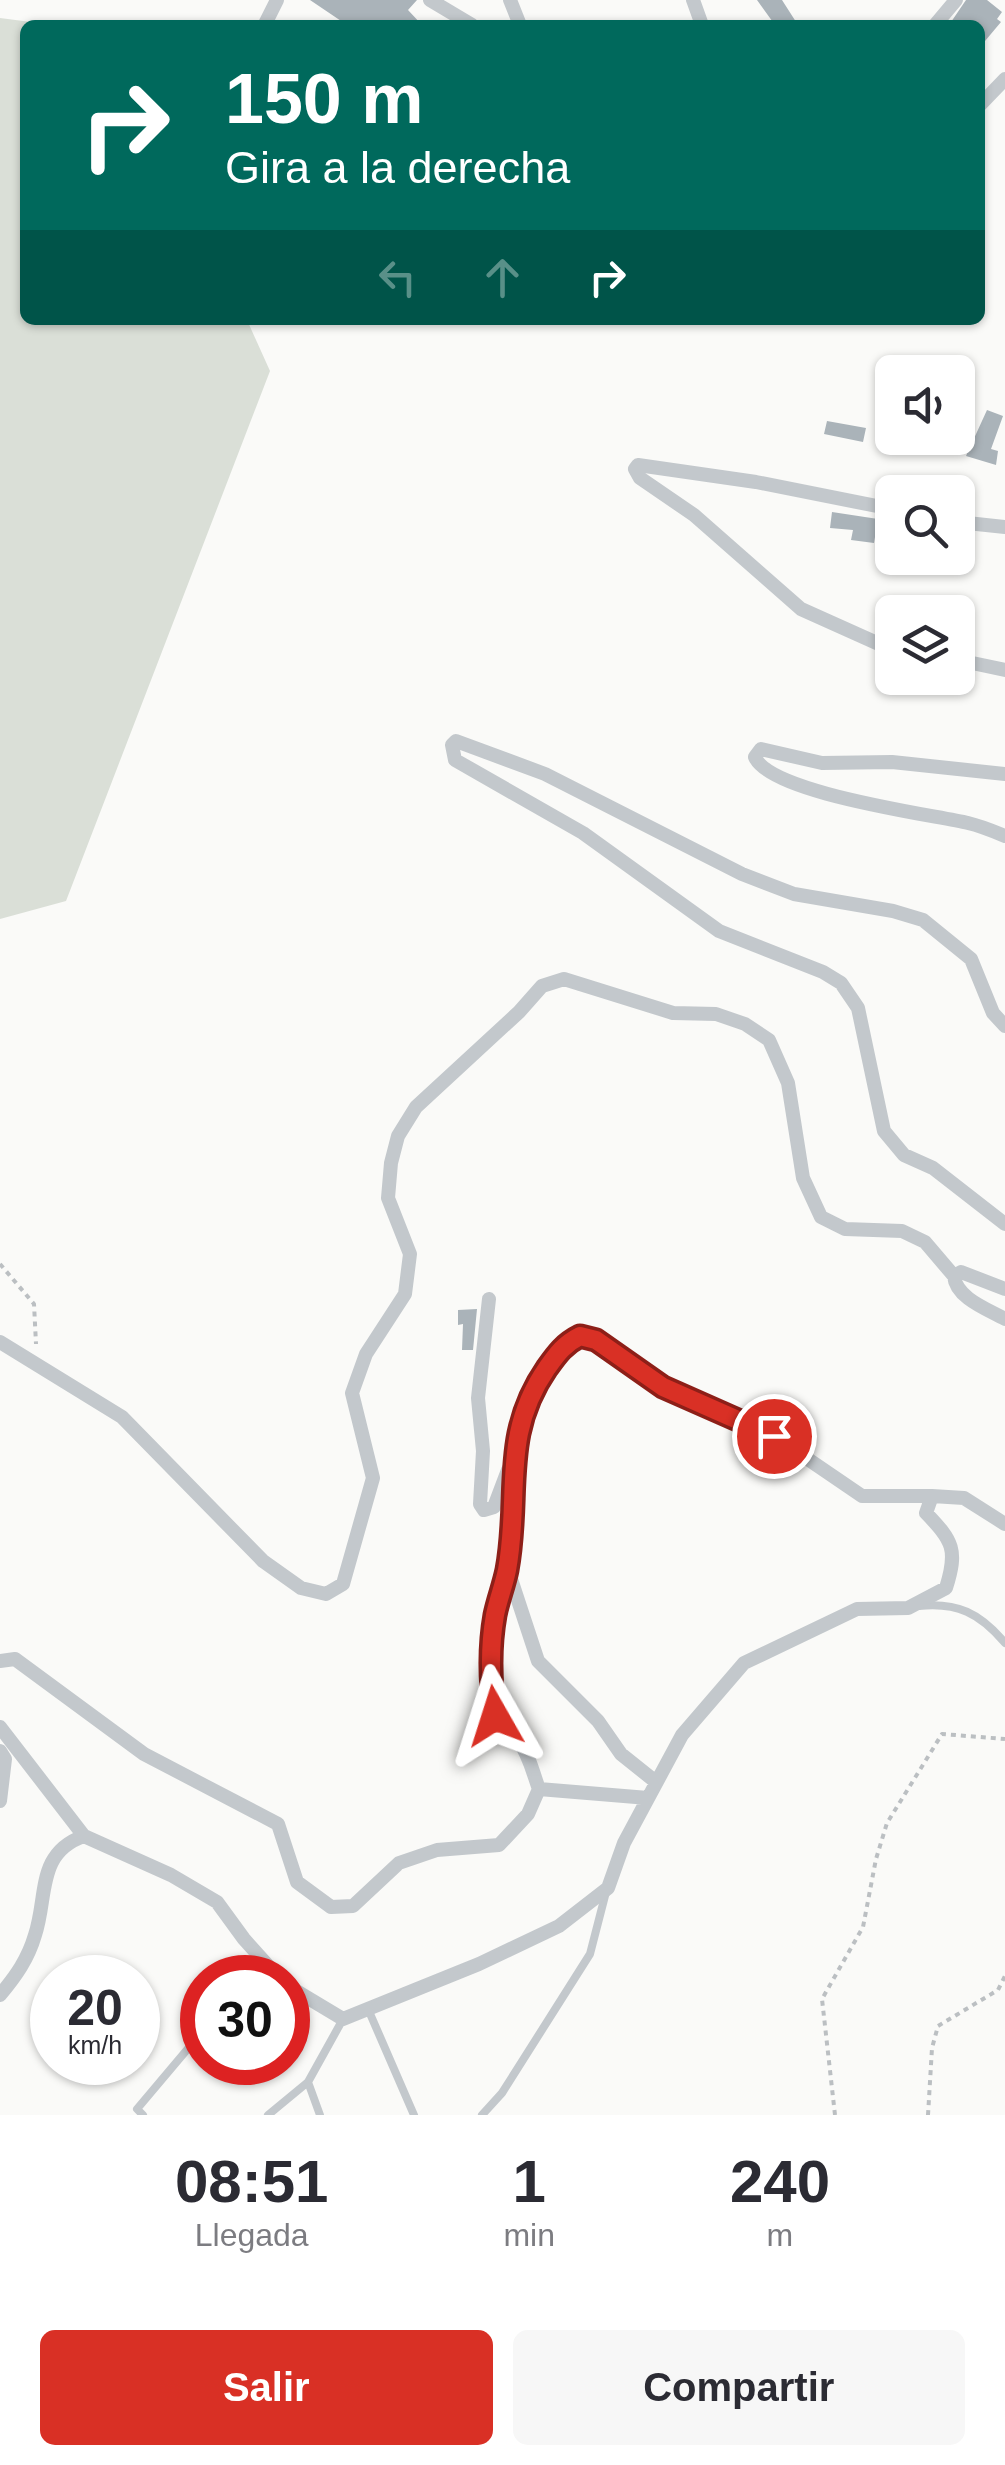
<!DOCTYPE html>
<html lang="es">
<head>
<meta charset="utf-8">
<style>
  :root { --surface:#fff; --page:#f7f7f7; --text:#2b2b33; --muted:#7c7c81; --accent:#d93025 }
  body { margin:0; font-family:Arial,sans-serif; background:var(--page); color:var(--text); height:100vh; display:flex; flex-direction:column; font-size:38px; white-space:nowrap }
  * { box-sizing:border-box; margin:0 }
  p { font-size:32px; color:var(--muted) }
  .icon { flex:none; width:55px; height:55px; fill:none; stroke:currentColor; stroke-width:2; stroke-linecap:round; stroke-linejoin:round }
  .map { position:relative; height:2115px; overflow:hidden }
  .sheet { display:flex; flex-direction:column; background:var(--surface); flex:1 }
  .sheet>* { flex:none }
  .hud { position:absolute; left:20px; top:20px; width:965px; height:305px; border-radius:15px; box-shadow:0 2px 8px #0004; background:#00695c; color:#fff; overflow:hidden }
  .controls { position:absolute; left:875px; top:355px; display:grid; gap:20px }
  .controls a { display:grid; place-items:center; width:100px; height:100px; border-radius:15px; background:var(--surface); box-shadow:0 2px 8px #0004; font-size:50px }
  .speed { position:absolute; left:30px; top:1955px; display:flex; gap:20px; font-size:50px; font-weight:700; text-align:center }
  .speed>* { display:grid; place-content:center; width:130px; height:130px; border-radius:50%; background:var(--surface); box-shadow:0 2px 8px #0004; line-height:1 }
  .speed small { font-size:25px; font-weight:400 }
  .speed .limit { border:15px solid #d22; background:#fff; color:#111 }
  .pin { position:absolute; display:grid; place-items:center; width:85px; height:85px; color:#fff; margin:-42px; border:5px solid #fff; border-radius:50%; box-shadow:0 2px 10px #0007 }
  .me { position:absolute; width:110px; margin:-55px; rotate:354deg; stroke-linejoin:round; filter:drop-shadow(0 0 8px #0008) }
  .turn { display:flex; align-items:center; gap:35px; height:210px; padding:0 40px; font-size:45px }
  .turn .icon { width:130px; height:130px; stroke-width:2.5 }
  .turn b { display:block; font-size:70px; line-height:85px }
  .lanes { display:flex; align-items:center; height:95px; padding:0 40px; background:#0003; justify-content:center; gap:50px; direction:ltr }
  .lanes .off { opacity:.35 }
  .eta { display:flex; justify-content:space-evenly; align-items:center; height:170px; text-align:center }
  .eta b { font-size:60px; font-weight:700; line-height:70px }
  .button { display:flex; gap:20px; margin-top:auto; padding:20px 40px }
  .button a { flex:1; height:115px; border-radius:15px; background:var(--accent); color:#fff; font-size:40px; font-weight:700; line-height:115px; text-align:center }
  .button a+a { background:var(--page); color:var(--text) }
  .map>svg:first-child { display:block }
  .green { fill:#dadfd7 }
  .building { fill:#aab3b9 }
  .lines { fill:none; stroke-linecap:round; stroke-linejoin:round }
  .path { stroke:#bbbfc2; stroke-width:4; stroke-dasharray:5 5; stroke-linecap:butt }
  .lane { stroke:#c3c8cc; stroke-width:8 }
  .street { stroke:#c3c8cc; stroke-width:14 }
  .route-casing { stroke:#8d1f18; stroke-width:25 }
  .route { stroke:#d93025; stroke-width:18 }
</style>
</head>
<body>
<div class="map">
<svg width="1005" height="2115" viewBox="0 0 1005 2115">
  <rect width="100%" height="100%" fill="#fafaf8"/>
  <path class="green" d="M0 18 54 25H25V320H247L270 371 66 901 0 919Z"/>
  <path class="building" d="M310 0H417L408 10 422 25H347Z
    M757 0H782L798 25H775Z
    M966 0H987L1002 12 997 19 1001 22 980 47V25H949Z
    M987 410 1003 416 991 449 998 451 996 465 966 456Z
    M827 421 866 428 863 442 824 434Z
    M832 512 878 519 874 543 851 540 853 530 830 528Z
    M477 1309 473 1350H462L463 1324 458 1325V1310Z"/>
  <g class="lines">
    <path class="path" d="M0 1264 34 1304 36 1344
      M835 2115 822 1999 863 1927 876 1859 887 1823 942 1734 1005 1739
      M928 2115 932 2048 938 2026 998 1990 1005 1976"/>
    <path class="lane" d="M919 1606C957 1602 980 1613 1005 1643
      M248 1978 262 1961
      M368 2009 414 2115
      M308 2082 320 2115
      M143 2115 137 2109 202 2032
      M268 2115 308 2082 343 2019
      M482 2115 502 2093 590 1954 606 1892"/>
    <path class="street" d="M430 0 472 25
      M510 0 520 25
      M693 0 702 25
      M268 25 265 24 277 0
      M935 25 956 0
      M980 105 1005 79
      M892 509 756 482 638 465 635 469 640 478 694 515 801 609 879 644 892 647
      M958 522 1005 527
      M958 660 1005 670
      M1005 774 892 762 822 763 761 749 755 757C770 793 928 814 968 823 981 826 993 831 1005 836
      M1005 1026 993 1013 971 959 923 920 893 911 794 894 742 874 545 774 456 741 452 745 455 760 583 833 719 931 823 972 841 983 858 1008 884 1131 904 1155 933 1168 1005 1224
      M1005 1289 961 1272 954 1276C956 1298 987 1309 1005 1319
      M489 1299 478 1398 483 1451 480 1504 484 1510 494 1507 508 1470
      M0 1342 122 1417 263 1561 301 1588 326 1594 343 1584 373 1478 352 1393 366 1354 405 1294 410 1254 388 1198 391 1163 398 1136 416 1107 519 1012 542 986 564 979 673 1013 716 1014 745 1024 769 1040 788 1083 803 1178 821 1217 845 1229 902 1231 925 1242 954 1276
      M508 1570 538 1661 598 1721 621 1754 656 1782
      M0 1661 15 1659 144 1754 278 1824 297 1882 331 1907 353 1906 399 1863 437 1850 499 1845 528 1814 539 1789C533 1773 529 1754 518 1740 510 1730 498 1723 494 1711 481 1660 501 1616 508 1567 516 1513 504 1442 530 1393 541 1371 559 1347 580 1336L595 1340 663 1387 774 1436 862 1496H932
      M0 1727 84 1836 171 1875 217 1902 244 1939 279 1978
      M0 1751 5 1759 0 1801
      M539 1789 648 1798
      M288 1986 343 2019 479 1964 559 1926 608 1888 624 1843 682 1735 744 1663 857 1609 908 1608 946 1588C958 1550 953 1541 926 1513L932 1496 964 1498 1005 1524
      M0 1995C16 1976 28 1959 35 1935 48 1896 36 1853 84 1836"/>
  </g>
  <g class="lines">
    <defs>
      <path id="route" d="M495 1716C490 1682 489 1649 495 1615 498 1600 504 1585 507 1570 521 1495 500 1436 547 1368 557 1354 564 1344 580 1336L596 1340 663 1387 774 1436"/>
    </defs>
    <use href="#route" class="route-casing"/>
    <use href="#route" class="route"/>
  </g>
</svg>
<div class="controls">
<a><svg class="icon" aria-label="sound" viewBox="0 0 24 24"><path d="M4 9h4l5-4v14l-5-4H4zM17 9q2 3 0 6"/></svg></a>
<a><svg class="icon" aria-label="search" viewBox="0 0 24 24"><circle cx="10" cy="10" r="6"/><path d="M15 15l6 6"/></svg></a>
<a><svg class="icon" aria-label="layers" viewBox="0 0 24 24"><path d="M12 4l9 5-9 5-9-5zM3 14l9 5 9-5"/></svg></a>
</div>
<div class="speed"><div>20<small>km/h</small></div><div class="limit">30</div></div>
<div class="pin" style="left:774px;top:1436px;background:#d93025"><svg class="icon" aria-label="arrive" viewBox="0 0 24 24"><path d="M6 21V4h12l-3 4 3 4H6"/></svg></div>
<svg class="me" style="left:495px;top:1716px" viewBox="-20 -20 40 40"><path d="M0-17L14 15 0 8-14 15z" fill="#d93025" stroke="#fff" stroke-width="4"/></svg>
<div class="hud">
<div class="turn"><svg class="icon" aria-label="right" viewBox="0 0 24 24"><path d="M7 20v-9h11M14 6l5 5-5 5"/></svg><div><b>150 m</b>Gira a la derecha</div></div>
<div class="lanes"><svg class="icon off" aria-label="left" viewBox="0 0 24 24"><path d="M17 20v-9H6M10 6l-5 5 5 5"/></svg><svg class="icon off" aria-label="ahead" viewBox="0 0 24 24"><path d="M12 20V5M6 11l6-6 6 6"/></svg><svg class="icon" aria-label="right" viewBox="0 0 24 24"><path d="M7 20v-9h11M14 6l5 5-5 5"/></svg></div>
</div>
</div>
<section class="sheet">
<div class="eta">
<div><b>08:51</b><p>Llegada</p></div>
<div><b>1</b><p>min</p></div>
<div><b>240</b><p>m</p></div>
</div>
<div class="button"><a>Salir</a><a>Compartir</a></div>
</section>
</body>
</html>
